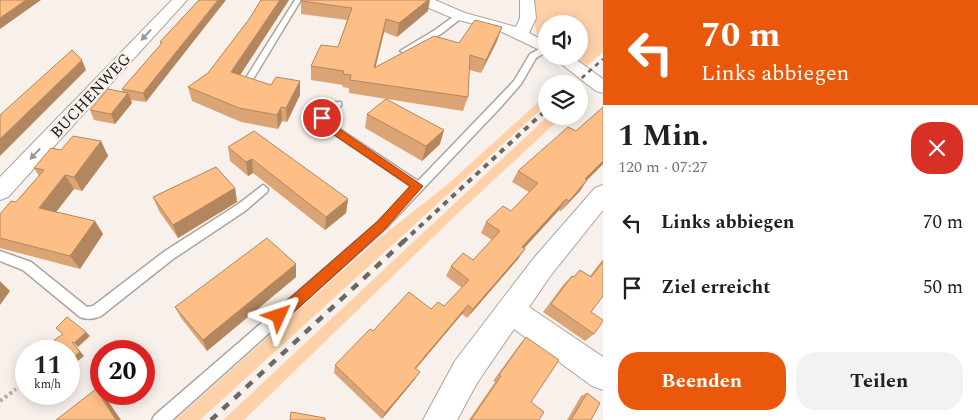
<!DOCTYPE html>
<html lang="de">
<head>
<meta charset="utf-8">
<style>
  :root { --surface:#fff; --page:#f2f2f2; --text:#202124; --muted:#757577; --accent:#ea580c }
  body { margin:0; font-family:Spectral,serif; background:var(--page); color:var(--text); height:100vh; display:flex; flex-direction:column; font-size:19px; white-space:nowrap }
  * { box-sizing:border-box; margin:0 }
  p { font-size:16px; color:var(--muted) }
  .icon { flex:none; width:28px; height:28px; fill:none; stroke:currentColor; stroke-width:2; stroke-linecap:round; stroke-linejoin:round }
  .map { position:relative; flex:1; overflow:hidden }
  .details { display:flex; flex-direction:column; background:var(--surface); width:375px }
  .details>* { flex:none }
  .guide { background:#ea580c; color:#fff; overflow:hidden }
  .fabs { position:absolute; left:538px; top:15px; display:grid; gap:10px }
  .fabs a { display:grid; place-items:center; width:50px; height:50px; border-radius:50%; background:var(--surface); box-shadow:0 2px 12px #0003; font-size:25px }
  .speed { position:absolute; left:15px; top:340px; display:flex; gap:10px; font-size:25px; font-weight:700; text-align:center }
  .speed>* { display:grid; place-content:center; width:65px; height:65px; border-radius:50%; background:var(--surface); box-shadow:0 2px 12px #0003; line-height:1 }
  .speed small { font-size:12px; font-weight:400 }
  .speed .limit { border:8px solid #d22; background:#fff; color:#111 }
  .pin { position:absolute; display:grid; place-items:center; width:42px; height:42px; color:#fff; margin:-21px; border:2px solid #fff; border-radius:50%; box-shadow:0 1px 5px #0007 }
  .me { position:absolute; width:55px; margin:-28px; rotate:48deg; stroke-linejoin:round; filter:drop-shadow(0 0 4px #0008) }
  .turn { display:flex; align-items:center; gap:18px; height:105px; padding:0 15px; font-size:22px }
  .turn .icon { width:65px; height:65px; stroke-width:2.5 }
  .turn b { display:block; font-size:35px; line-height:42px }
  .round { display:grid; place-items:center; flex:none; width:52px; height:52px; border-radius:20px; background:var(--page) }
  .overview { display:flex; align-items:center; justify-content:space-between; height:85px; padding:0 15px }
  h1 { font-size:30px; font-weight:700; line-height:38px }
  .cta { display:flex; gap:10px; margin-top:auto; padding:10px 15px }
  .cta a { flex:1; height:58px; border-radius:20px; background:var(--accent); color:#fff; font-size:20px; font-weight:700; line-height:58px; text-align:center }
  .cta a+a { background:var(--page); color:var(--text) }
  ul { padding:0; list-style:none }
  li { display:flex; align-items:center; gap:15px; height:65px; padding:0 15px }
  li div { flex:1 }
  li b { display:block; font-size:19px }
  li em { font-style:normal }
  main { display:flex; flex:1; min-height:0 }
  .map>svg:first-child { display:block }
  .green { fill:#ffd1a9 }
  .lines { fill:none; stroke-linecap:round; stroke-linejoin:round }
  .service-casing { stroke:#aba5a0; stroke-width:3 }
  .minor-casing { stroke:#aba5a0; stroke-width:2 }
  .path { stroke:#b3ada8; stroke-width:4; stroke-dasharray:3 3; stroke-linecap:butt }
  .service { fill:#fff; fill-rule:evenodd }
  .minor { fill:#fff; fill-rule:evenodd }
  .rail-far2 { stroke:#6b6763; stroke-width:2.5; stroke-dasharray:4.5 4.5; stroke-linecap:butt }
  .rail-far1 { stroke:#6b6763; stroke-width:4; stroke-dasharray:5.5 5.5; stroke-linecap:butt }
  .rail { stroke:#6b6763; stroke-width:4.5; stroke-dasharray:8 8; stroke-linecap:butt }
  .wall { fill:#daa474 }
  .shaded-wall { fill:#b2865e }
  .building { fill:#febf87; stroke:#b2865e }
  .oneway { fill:#989796 }
  .route { fill:#ea580c; stroke:#983908 }
  .labels { text-anchor:middle; stroke-width:5; stroke-linejoin:round; paint-order:stroke }
  .far-street-label { font-size:16px; fill:#1a1816; stroke:#f8f1eb }
</style>
</head>
<body>
<main>
<div class="map">
<svg width="603" height="420" viewBox="0 0 603 420">
  <rect width="100%" height="100%" fill="#f8f1eb"/>
  <path class="green" d="M530 0H603V52L586 67 570 56H579V24H546V40L537 35Z
    M546 95V105L200 420H175L376 241 448 184Z
    M548 116H563L455 216 244 420H223Z"/>
  <g class="lines">
    <defs>
      <path id="service" d="M295 0H301L252 81 251 83H245L244 81Z
        M457 14 464 16 441 34 407 53 400 51 435 30Z
        M543 47H546V52L536 58 521 84 499 109 385 229 172 420H152L155 415 377 223 412 187 322 126 317 118C322 109 330 101 341 102V106L330 112 327 118 329 122 418 181 514 81 530 54Z
        M263 185 268 189 267 192 245 211 173 259 101 316C94 319 87 320 80 317L23 270 0 261V251L31 262 87 307 93 306 165 251 237 205Z"/>
      <path id="minor" d="M172 0H187L8 197 0 200V177Z
        M415 0H435L465 13 516 27 520 18V0H534L536 18 529 33 546 42V53L500 31 455 19 417 3Z
        M551 56H571L603 79V93L596 91Z
        M603 185V210L551 275 529 307 603 357V390L592 386 514 329 477 383 457 420H423L455 361 533 259 595 188Z"/>
    </defs>
    <use href="#service" class="service-casing"/>
    <use href="#minor" class="minor-casing"/>
    <path class="path" d="M0 401 16 389"/>
    <use href="#service" class="service"/>
    <use href="#minor" class="minor"/>
    <path class="rail-far2" d="M575 84 603 59"/>
    <path class="rail-far1" d="M403 242 546 110"/>
    <path class="rail" d="M211 420 404 241"/>
  </g>
  <path class="wall" d="M199 0 146 102 131 100 132 103 115 124 94 120 90 110 123 92 122 89 161 44 160 42Z
    M261 0H289L240 75 300 95 287 122 282 121 278 129 241 122 192 101 188 87 208 73 250 18Z
    M301 1 428 11 397 37 384 32 375 68 459 43 497 41 481 73 469 70 468 97 463 111 349 93V88L342 87 343 85 311 80V66L338 47 347 20 301 14Z
    M603 107V164L587 180 580 191 561 211 559 210 524 248 518 259 467 318 462 314 416 369 415 379 382 419 334 373 335 365 373 331 431 309 444 306 462 288 446 276 451 266 473 260 492 240 481 233 486 222 511 211 529 192 512 182 518 171 576 131Z
    M367 114 440 144 422 161 365 128Z
    M101 141 108 156 82 191 74 189 56 212 95 221 103 234 80 269 0 248V214L16 202 39 176 34 168 61 150Z
    M228 147 348 199 346 213 325 230 253 173 248 176 230 161Z
    M235 188 237 202 178 238 159 211 153 197Z
    M603 259V296L591 312 594 334 585 341 543 312 564 284 572 276 573 277 580 270 590 276Z
    M296 264V277L207 351 181 318 175 307Z
    M526 337 531 402 539 420H469L495 382 493 381 520 344Z
    M587 393 591 420H567L581 396Z"/>
  <path class="shaded-wall" d="M26 0H41L0 29V18Z
    M218 0H226L146 102 143 93Z
    M280 0H289L233 86 231 72Z
    M428 0H430L428 11 397 37 399 23Z
    M386 19 384 32 372 82 374 68Z
    M502 27 497 41 481 73 486 60Z
    M82 60 86 70 0 156V139Z
    M300 81V95L287 122 286 108Z
    M128 93 132 103 115 124 111 114Z
    M281 107 282 121 278 129 277 115Z
    M444 130 440 144 422 161 426 146Z
    M101 141 108 156 82 191 74 177Z
    M252 159 253 173 248 176 246 162Z
    M603 161V164L577 190 585 179Z
    M65 175 74 189 49 221 39 208Z
    M587 180 580 191 561 211 569 201Z
    M235 188 237 202 178 238 173 225Z
    M348 199 346 213 325 230 326 217Z
    M566 199 559 210 516 257 522 247Z
    M95 221 103 234 80 269 70 256Z
    M525 249 518 259 467 318 473 309Z
    M296 264V277L207 351 203 340Z
    M0 281 10 291 0 305Z
    M468 305 462 314 410 375 415 368Z
    M86 332 90 336 78 347 74 343Z
    M72 342 84 356 69 368V361Z
    M420 372 415 379 382 419 385 413Z
    M96 389 106 398 121 420H116Z"/>
  <path class="building" d="M0 0H26L0 18Z
    M199 0H218L143 93 122 89 162 43 160 42Z
    M261 0H280L231 72 271 85 276 77 300 81 286 108 281 107 277 115 239 108 188 87 208 73 250 18Z
    M301 0H428L399 23 386 19 374 68 434 36 459 43 475 20 502 27 486 60 470 55 468 97 350 80 351 75 343 74 344 71 311 66 321 45 338 47 352 8 301 1Z
    M72 50 82 60 0 139V115Z
    M108 89 128 93 111 114 90 110Z
    M386 99 444 130 426 146 367 114Z
    M603 107V161L585 179 587 180 569 201 566 199 522 247 525 249 473 309 468 305 415 368 420 372 385 413 335 365 370 329 373 331 409 292 431 309 438 302 444 306 469 280 451 266 463 253 473 260 500 231 486 222 503 206 511 211 538 183 518 171 568 127 576 131Z
    M254 131 348 199 326 217 252 159 246 162 228 147Z
    M73 136 101 141 74 177 65 175 39 208 95 221 70 256 0 238V214L11 201 16 202 44 170 34 168 51 148 61 150Z
    M216 167 235 188 173 225 153 197Z
    M267 238 296 264 203 340 175 307Z
    M603 262V296L591 312 603 320V321L594 334 551 304 572 276 574 277 580 270 591 277Z
    M67 317 86 332 74 343 72 342 80 352 69 361V351H39L63 334 56 328Z
    M526 337 559 360 531 402 544 412 539 420H471L501 376 499 375Z
    M96 389 116 420H56Z
    M587 393 600 403 591 420H571Z
    M291 412 325 418V420H290Z"/>
  <defs><path id="oneway-solid" d="M-6-.8H1V-3.2L6.5 0L1 3.2V.8H-6Z" transform="scale(1.25)"/></defs>
  <g class="oneway">
    <use href="#oneway-solid" transform="translate(146 35) rotate(133)"/>
    <use href="#oneway-solid" transform="translate(35 154) rotate(133)"/>
  </g>
  <path class="route" d="M322 115 325 116 329 122 423 186 385 229 284 321 279 322 274 321 272 316 274 312 377 222 410 186 321 126 317 118Z"/>
  <g class="labels">
    <g class="far-street-label">
      <text transform="translate(90 95) rotate(-47)" y="6">BUCHENWEG</text>
    </g>
  </g>
</svg>
<div class="fabs">
<a><svg class="icon" aria-label="sound" viewBox="0 0 24 24"><path d="M4 9h4l5-4v14l-5-4H4zM17 9q2 3 0 6"/></svg></a>
<a><svg class="icon" aria-label="layers" viewBox="0 0 24 24"><path d="M12 4l9 5-9 5-9-5zM3 14l9 5 9-5"/></svg></a>
</div>
<div class="speed"><div>11<small>km/h</small></div><div class="limit">20</div></div>
<div class="pin" style="left:322px;top:118px;background:#d93025"><svg class="icon" aria-label="arrive" viewBox="0 0 24 24"><path d="M6 21V4h12l-3 4 3 4H6"/></svg></div>
<svg class="me" style="left:279px;top:316px" viewBox="-20 -20 40 40"><path d="M0-17L14 15 0 8-14 15z" fill="#ea580c" stroke="#fff" stroke-width="4"/></svg>
</div>
<section class="details">
<div class="guide">
<div class="turn"><svg class="icon" aria-label="left" viewBox="0 0 24 24"><path d="M17 20v-9H6M10 6l-5 5 5 5"/></svg><div><b>70 m</b>Links abbiegen</div></div>
</div>
<div class="overview"><div><h1>1 Min.</h1><p>120 m · 07:27</p></div><a class="round" style="background:#d93025;color:#fff"><svg class="icon" aria-label="close" viewBox="0 0 24 24"><path d="M6 6l12 12M18 6L6 18"/></svg></a></div>
<ul>
<li><svg class="icon" aria-label="left" viewBox="0 0 24 24"><path d="M17 20v-9H6M10 6l-5 5 5 5"/></svg><div><b>Links abbiegen</b></div><em>70 m</em></li>
<li><svg class="icon" aria-label="arrive" viewBox="0 0 24 24"><path d="M6 21V4h12l-3 4 3 4H6"/></svg><div><b>Ziel erreicht</b></div><em>50 m</em></li>
</ul>
<div class="cta"><a>Beenden</a><a>Teilen</a></div>
</section>
</main>
</body>
</html>
